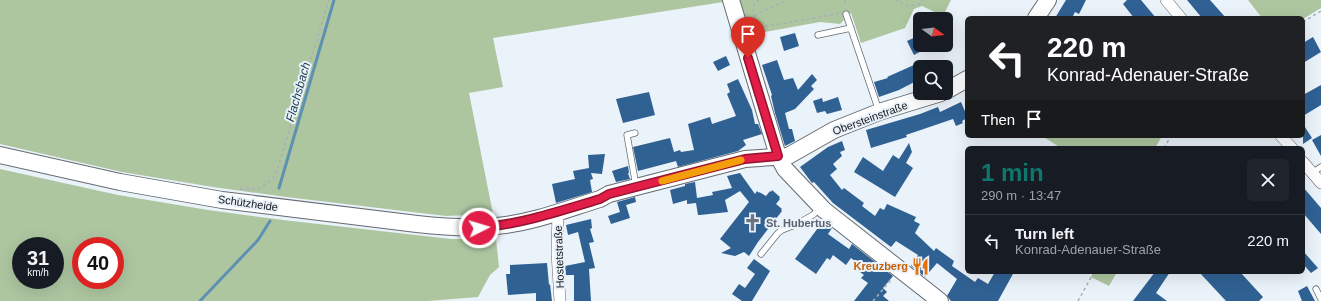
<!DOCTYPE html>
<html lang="en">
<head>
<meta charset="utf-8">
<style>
  :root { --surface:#171b24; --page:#20242c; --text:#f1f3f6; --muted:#9ea1a6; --line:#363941; --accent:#0f766e }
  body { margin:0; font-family:Arial,sans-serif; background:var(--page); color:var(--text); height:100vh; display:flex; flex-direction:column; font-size:15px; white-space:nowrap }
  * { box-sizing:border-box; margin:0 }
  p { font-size:13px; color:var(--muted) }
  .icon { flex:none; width:22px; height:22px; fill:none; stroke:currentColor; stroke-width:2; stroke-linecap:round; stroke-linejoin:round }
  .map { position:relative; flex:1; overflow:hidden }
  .sheet { position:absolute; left:965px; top:146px; width:340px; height:128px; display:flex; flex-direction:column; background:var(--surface); border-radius:6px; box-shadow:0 4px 16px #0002 }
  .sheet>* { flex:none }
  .guide { position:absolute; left:965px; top:16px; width:340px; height:122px; border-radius:6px; box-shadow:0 4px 16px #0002; background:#202124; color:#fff; overflow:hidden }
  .needle { width:26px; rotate:105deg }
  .buttons { position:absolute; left:913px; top:12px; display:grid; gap:8px }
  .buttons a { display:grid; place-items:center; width:40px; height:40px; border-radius:6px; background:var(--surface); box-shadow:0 4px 16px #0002; font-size:20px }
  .speed { position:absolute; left:12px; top:237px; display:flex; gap:8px; font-size:20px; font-weight:700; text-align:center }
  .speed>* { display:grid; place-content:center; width:52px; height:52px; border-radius:50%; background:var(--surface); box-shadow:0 4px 16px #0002; line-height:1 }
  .speed small { font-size:10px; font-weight:400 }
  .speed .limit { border:6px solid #d22; background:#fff; color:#111 }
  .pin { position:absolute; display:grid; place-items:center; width:34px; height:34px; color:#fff; margin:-41px -17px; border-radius:50% 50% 50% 0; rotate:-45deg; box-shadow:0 0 4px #0007 }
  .pin .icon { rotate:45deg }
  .me { position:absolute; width:44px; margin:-22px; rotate:85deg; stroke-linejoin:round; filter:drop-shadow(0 0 3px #0008) }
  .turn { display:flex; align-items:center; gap:14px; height:84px; padding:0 16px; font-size:18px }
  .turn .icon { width:52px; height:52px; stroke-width:2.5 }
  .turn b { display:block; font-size:28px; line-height:34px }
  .then { display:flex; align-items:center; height:38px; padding:0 16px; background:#0003; gap:8px; font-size:15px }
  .round { display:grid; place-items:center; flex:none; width:42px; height:42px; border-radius:6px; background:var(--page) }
  .head { display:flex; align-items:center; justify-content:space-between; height:68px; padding:0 16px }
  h1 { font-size:24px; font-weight:700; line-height:30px; color:var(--accent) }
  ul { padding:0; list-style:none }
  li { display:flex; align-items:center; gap:12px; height:52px; padding:0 16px; border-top:1px solid var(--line) }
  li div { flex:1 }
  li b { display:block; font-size:15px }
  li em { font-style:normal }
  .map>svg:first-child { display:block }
  .green { fill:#adc6a0; fill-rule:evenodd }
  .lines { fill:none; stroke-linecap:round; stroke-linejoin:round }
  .stream { stroke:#5e91b1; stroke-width:3 }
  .building { fill:#306193 }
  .lane-casing { stroke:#656b72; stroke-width:7 }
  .street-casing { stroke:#656b72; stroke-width:12 }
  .secondary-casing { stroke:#656b72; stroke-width:18 }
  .path { stroke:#a9afb6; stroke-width:1.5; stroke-dasharray:3 3; stroke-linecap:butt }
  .lane { stroke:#fff; stroke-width:5.5 }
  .street { stroke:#fff; stroke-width:11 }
  .secondary { stroke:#fff; stroke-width:16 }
  .route-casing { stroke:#92132f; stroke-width:10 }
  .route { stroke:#e11d48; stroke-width:7 }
  .slow { stroke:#f59e0b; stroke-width:7 }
  .labels { text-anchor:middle; stroke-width:4; stroke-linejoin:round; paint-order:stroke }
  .street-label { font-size:11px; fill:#14171a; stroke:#eaf2fa }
  .worship-label { font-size:11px; font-weight:bold; fill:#5b616d; stroke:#eaf2fa; text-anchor:start }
  .food-label { font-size:11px; font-weight:bold; fill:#c56008; stroke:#eaf2fa; text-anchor:end }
  .water-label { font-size:12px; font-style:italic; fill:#163649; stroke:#eaf2fa }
</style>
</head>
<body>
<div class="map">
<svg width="1321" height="301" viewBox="0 0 1321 301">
  <rect width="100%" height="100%" fill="#eaf2fa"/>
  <path class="green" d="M0 0H722L723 2 493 38 503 87 469 93 493 214 446 216 286 197 213 187 122 172 0 144Z
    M739 0H951L943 16 922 6 914 9 905 28 861 43 851 13 843 16 844 20 840 24 820 22 749 35Z
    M1248 0H1321V8L1303 19 1262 18Z
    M1042 136H1162L1155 148H1061Z
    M0 169 118 195 208 210 283 220 451 239H496L499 267 490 275 478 297 428 301H0ZM21 246H55V280H21ZM81 246H115V280H81Z
    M1094 272H1117L1109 286 1091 277Z"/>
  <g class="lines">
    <path class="stream" d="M279 188 334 0
      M200 301 258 240 270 221"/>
  </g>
  <path class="building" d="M1066 0H1086L1079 14 1075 12 1072 18H1055Z
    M1127 0H1141L1156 18H1134L1123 4Z
    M1187 0H1210L1226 18H1202Z
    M795 33 799 46 784 51 780 37Z
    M920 35V45H933L914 55 907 41Z
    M1313 37 1321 52 1303 63V43Z
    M726 56 730 65 718 71 713 62Z
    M777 60 784 80 793 78 798 90 812 74 817 80 811 86 814 89 795 109 785 113 789 129H792L795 141 785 146 775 113 771 96 772 95 762 65Z
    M914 65 920 79 899 90 879 97 874 82 888 78 887 77Z
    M738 79 752 110 755 124H758L762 134 743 140 746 145 738 151 678 167 676 161 638 171 633 147 670 138 674 152 680 150 681 152 694 150 688 124 710 117 712 124 736 116 727 94 730 92 727 84Z
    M1321 85V105L1303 116V95Z
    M649 92 655 115 623 123 616 99Z
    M838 97 842 110 827 114 825 111 817 113 813 101 822 98 823 102Z
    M961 102 967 116V118L962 121 963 123 956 126 953 119 906 135 907 137 871 148 866 130 920 114 938 107 940 112Z
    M1303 124 1312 138 1303 144Z
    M1321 135V156L1312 140Z
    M842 141 845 150 840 152 842 156 833 164 837 169 830 175 842 190 844 188 864 203 862 206 875 216 880 208 884 210 887 204 916 217 914 221 920 224 915 233 934 251 936 248 954 261 952 266 975 282 978 278 988 284 995 272H1014L998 301H951L947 296 957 279 937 263 925 277 911 266 918 255 896 241 891 247 833 203 814 182 812 183 800 167 828 147Z
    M909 143 912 152 906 163 913 168 895 197 854 172 863 157 883 171 893 155 899 159Z
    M605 154 602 174 591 173 593 179 590 180 592 192 556 203 552 184 575 179 573 171 589 168 588 155Z
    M628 166 629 173H628L630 179 616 182 612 171Z
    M740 173 755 194 757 191 759 193V192L766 196 770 191 771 192 772 190 780 197 779 198 780 199 776 204 782 209 781 210 782 211 758 242 749 256 744 252 735 256 721 253 731 248 720 239 749 202 740 191 725 200 728 212 700 215H698L696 203 687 204V200L673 204 670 190 685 186V184L695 182 697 198 713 195 712 192 732 188 727 176Z
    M1303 187 1321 208V234L1303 213Z
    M635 197 636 202 626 205 630 218 611 224 608 216 620 212 617 202Z
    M591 219 592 228 590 229 594 242 589 243 595 268 589 269 591 301H574V275H566L565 266 585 262 578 232 568 235 566 225Z
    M823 221 832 228 828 234 849 249 852 244 893 276 883 288 887 292 883 296 889 301H854L868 283 861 278 864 275 860 272 863 267 851 258 846 265 833 255 830 260 827 258 816 274 795 259Z
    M1303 251 1318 268 1311 273 1303 264Z
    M754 259 770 271 752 301H742L732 294 739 284 745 288 755 274 747 268Z
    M547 263 549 285 550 284 552 301H536V293L508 295 506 274H510V265Z
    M1155 272H1170L1156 293 1167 301H1133Z
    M1199 272H1240L1263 297 1259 301H1226Z
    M1307 286 1315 301H1302L1298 291Z"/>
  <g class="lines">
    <defs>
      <path id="lane" d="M846 14 879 111
        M818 35 851 28
        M635 133 627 135 636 186
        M1312 173 1321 167
        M761 254 778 233 782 230 795 225 813 215 821 207
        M1316 289 1321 299"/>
      <path id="street" d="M1166 0 1181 18
        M1281 136 1292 148
        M1303 162 1321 183
        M558 212 557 252 560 301"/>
      <path id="secondary" d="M731 0 778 156 785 169 824 210 940 301
        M1036 18 1048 0
        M946 91 967 79
        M0 155 120 182 222 200 417 224C444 227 470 229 497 226 532 223 567 209 600 199L609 194 745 159 788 156 834 130 879 112 941 93"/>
    </defs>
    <use href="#lane" class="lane-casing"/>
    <use href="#street" class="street-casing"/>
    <use href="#secondary" class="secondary-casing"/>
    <path class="path" d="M759 0 754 3C752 13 755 20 761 27L810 19 840 13
      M845 0V6
      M895 0 908 6 920 4 922 0
      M749 18 787 0
      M1303 22 1321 11
      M1164 148 1171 136
      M240 189H259L275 177 329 0
      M873 301 891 280
      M1078 301 1094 272"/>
    <use href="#lane" class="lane"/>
    <use href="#street" class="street"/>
    <use href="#secondary" class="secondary"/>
  </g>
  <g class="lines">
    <defs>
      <path id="route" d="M479 228C521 224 560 211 600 199L609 194 745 159 778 156 748 58"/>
    </defs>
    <use href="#route" class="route-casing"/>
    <use href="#route" class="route"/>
    <path class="slow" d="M662 181 741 160"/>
  </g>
  <defs>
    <symbol id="church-bare" viewBox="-9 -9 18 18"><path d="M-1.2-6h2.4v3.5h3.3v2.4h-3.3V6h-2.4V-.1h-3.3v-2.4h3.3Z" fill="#6b7280" stroke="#eaf2fa" stroke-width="2.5" paint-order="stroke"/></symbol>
    <symbol id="restaurant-bare" viewBox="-9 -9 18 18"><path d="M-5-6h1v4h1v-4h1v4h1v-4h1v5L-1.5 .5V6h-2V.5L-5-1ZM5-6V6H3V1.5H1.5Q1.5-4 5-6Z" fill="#e8710a" stroke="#eaf2fa" stroke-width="2.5" paint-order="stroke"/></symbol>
  </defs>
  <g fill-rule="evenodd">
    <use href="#church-bare" x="740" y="210" width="25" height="25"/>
    <use href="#restaurant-bare" x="908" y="254" width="25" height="25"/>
  </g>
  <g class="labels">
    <g class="street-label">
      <text transform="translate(870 118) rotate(-20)" y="4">Obersteinstraße</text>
      <text transform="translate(248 203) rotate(8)" y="4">Schützheide</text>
      <text transform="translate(559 257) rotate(-92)" y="4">Hostetstraße</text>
    </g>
    <g class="worship-label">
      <text x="766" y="227">St. Hubertus</text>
    </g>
    <g class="food-label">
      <text x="908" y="270">Kreuzberg</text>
    </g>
    <g class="water-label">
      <text transform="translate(298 92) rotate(-74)" y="4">Flachsbach</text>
    </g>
  </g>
</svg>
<div class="buttons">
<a><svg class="needle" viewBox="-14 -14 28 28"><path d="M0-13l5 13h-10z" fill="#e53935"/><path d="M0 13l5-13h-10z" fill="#9ea1a6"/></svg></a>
<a><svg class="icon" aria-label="search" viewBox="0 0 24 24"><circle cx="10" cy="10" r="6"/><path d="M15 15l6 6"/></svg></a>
</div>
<div class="speed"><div>31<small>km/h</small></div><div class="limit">40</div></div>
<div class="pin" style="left:748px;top:58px;background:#d93025"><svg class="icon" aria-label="arrive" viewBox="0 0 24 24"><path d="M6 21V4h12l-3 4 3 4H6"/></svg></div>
<svg class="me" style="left:479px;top:228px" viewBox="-20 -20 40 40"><circle r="17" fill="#e11d48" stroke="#fff" stroke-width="3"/><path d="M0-11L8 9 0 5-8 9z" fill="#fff"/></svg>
<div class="guide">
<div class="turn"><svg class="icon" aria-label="left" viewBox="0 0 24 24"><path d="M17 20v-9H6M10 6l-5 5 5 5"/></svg><div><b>220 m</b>Konrad-Adenauer-Straße</div></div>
<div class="then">Then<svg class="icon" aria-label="arrive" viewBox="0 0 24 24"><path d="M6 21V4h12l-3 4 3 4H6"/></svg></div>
</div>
<section class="sheet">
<div class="head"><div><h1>1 min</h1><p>290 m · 13:47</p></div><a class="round"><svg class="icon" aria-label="close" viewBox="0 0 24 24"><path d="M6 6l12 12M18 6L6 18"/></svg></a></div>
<ul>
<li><svg class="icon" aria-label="left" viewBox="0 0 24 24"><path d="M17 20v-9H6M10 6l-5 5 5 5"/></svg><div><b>Turn left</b><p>Konrad-Adenauer-Straße</p></div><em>220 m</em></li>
</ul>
</section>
</div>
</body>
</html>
